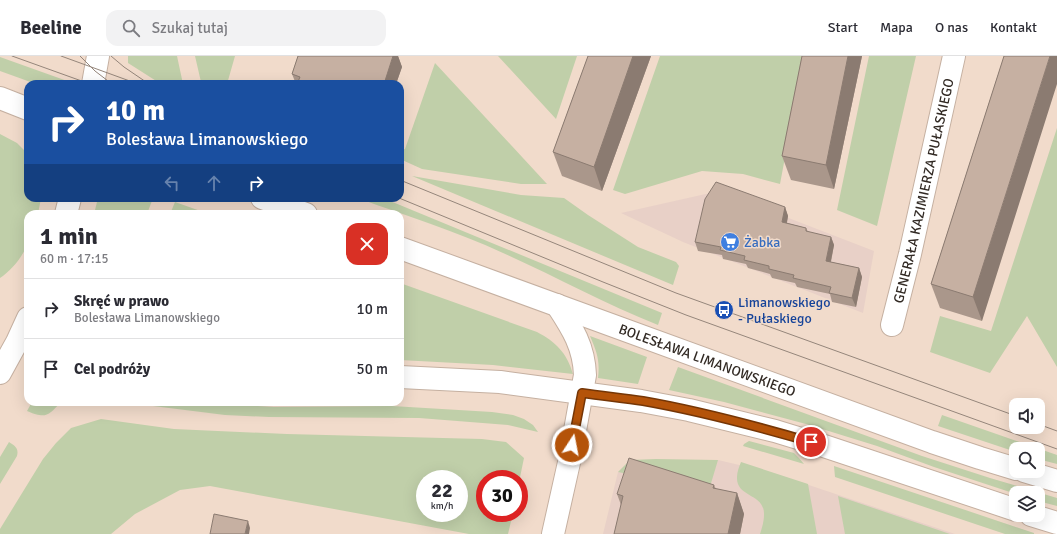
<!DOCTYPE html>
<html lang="pl">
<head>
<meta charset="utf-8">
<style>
  :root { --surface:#fff; --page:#f2f2f3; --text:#2b2b33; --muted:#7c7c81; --line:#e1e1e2 }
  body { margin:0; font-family:Signika,sans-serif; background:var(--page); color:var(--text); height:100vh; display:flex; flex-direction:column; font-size:15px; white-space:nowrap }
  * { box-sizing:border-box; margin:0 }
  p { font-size:13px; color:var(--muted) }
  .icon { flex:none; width:22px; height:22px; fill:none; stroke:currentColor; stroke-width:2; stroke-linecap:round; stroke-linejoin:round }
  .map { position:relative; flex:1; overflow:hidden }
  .drawer { position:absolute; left:24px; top:154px; width:380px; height:196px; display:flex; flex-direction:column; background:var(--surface); border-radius:12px; box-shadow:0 4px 16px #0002 }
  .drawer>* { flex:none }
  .top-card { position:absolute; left:24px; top:24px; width:380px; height:122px; border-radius:12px; box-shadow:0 4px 16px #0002; background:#1a4fa0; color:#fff; overflow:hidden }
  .tools { position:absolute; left:1009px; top:342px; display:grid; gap:8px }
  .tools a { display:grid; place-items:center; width:36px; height:36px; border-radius:8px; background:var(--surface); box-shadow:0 4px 16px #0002; font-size:20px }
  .speed { position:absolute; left:416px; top:414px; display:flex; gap:8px; font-size:20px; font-weight:700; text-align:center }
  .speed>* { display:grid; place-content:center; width:52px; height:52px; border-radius:50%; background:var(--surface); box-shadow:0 4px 16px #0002; line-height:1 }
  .speed small { font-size:10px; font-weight:400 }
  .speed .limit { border:6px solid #d22; background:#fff; color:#111 }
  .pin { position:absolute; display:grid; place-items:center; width:34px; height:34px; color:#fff; margin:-17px; border:2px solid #fff; border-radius:50%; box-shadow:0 1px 4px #0007 }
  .me { position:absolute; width:44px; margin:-22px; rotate:11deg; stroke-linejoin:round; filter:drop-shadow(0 0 3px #0008) }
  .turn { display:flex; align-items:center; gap:14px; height:84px; padding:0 16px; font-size:18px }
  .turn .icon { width:52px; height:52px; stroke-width:2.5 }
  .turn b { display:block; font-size:28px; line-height:34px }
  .lanes { display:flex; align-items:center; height:38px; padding:0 16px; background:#0003; justify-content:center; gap:20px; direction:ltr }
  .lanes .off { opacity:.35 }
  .round { display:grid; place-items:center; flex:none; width:42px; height:42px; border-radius:12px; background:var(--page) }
  .headline { display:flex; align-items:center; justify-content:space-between; height:68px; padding:0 16px }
  h1 { font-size:24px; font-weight:800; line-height:30px }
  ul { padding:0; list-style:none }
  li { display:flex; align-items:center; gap:12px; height:60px; padding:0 16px; border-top:1px solid var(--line) }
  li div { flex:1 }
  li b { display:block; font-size:15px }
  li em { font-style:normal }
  header { display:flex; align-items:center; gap:24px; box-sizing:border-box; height:56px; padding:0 20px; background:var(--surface); border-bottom:1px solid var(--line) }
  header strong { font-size:19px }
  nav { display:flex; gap:22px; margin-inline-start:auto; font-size:14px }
  .search { width:280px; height:36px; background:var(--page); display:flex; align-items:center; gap:10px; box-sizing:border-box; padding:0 14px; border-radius:12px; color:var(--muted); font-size:15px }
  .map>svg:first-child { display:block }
  .commercial { fill:#e8d0c7 }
  .green { fill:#c0cfa9; fill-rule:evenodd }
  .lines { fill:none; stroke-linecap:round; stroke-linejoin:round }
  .street-casing { stroke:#c5b0a1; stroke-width:24 }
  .primary-casing { stroke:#c5b0a1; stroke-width:24 }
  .street { stroke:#fff; stroke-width:22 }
  .primary { stroke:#fff; stroke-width:22 }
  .tram { stroke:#95867b; stroke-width:1 }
  .wall { fill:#aa978b }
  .shaded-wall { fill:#8b7b71 }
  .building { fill:#c6b0a2; stroke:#8b7b71 }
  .route-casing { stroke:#753606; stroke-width:10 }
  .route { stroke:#b45309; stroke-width:7 }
  .labels { text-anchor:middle; stroke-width:3; stroke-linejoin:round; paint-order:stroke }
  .street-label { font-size:14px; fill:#322a24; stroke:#f1dbcb }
  .shop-label { font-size:14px; fill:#366cbe; stroke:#f1dbcb; text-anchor:start }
  .transit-label { font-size:14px; fill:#164399; stroke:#f1dbcb; text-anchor:start }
</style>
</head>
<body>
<header>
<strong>Beeline</strong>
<div class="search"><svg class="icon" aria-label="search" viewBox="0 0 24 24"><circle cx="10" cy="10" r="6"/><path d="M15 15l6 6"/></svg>Szukaj tutaj</div>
<nav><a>Start</a><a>Mapa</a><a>O nas</a><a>Kontakt</a></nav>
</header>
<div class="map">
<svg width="1057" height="478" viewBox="0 0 1057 478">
  <rect width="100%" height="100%" fill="#f1dbcb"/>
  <path class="commercial" d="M719 135 874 195 863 257 683 186 621 157Z
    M630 404H718L773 417 955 478H603L618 416Z"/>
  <path class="green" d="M128 0H177L183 28H161L128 7Z
    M195 0H235L227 28H205L201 26Z
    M498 0H577L556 63Z
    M660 0H804L780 128 743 118 702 115 625 138 613 134Z
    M869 0H916L877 170 837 154Z
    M0 1 70 26 69 28H36L0 15Z
    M435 7 547 128H521L422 113 400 103V94L405 93Z
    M1057 72V311L1027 260 990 317 930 296 940 260 991 275Z
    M0 78 17 87 28 98V142H41L38 158H28V188C22 201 12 214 0 222Z
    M412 120 521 139 564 142 588 159 638 191 676 206 679 210 673 229Z
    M98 142H153L147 158H94Z
    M358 142H381L395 147 662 257 658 269C605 248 555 220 503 197 456 175 406 160 358 142Z
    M175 146 209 158H170Z
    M400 227 537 276C556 286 567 297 573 318L493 309 400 304Z
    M590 280 647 301 638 328 598 322C600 304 597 297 590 280Z
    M678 311 922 400 990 422 1057 442V450L1038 445V437H1016V438L934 411 877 390 806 368 724 346 669 334Z
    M32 346H61C48 360 46 363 27 355Z
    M121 346H197L222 348 274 351 392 350 492 356 513 359 524 363 533 369 538 376 508 369 419 362 269 361 225 359Z
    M942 359 1057 399V408L1038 403V393H1016V396L938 370Z
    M101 363 174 373 287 378 482 383 506 386 524 402 519 426V423H485V457H513L508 478H469L210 430 180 434 135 458 111 478H0V473L43 403 56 387 71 372ZM425 423H459V457H425Z
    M749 385 794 397 799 402 804 408 743 390 744 388Z
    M9 386C15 390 19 392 17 400L0 428V401Z
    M656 403 718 404 709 434 618 416 630 404Z
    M741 406 808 428 817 478H760C762 472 764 465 764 459 765 437 736 442 737 421 737 416 739 411 741 406Z
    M834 410 1034 477V478H1005L835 421Z
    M838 440 950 478H845Z"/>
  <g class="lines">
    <defs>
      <g id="street">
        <path id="s1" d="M892 269 910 198 954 0"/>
        <path d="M553 478 570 402 585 319C584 290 572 272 557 249"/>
      </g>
      <g id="primary">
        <path d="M93 28 98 0"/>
        <path d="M0 42 28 53"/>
        <path d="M262 142 306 158"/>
        <path d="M66 158 70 142"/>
        <path id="s2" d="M400 192 932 386 980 402 1016 413"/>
        <path d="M0 317 17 286 28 262"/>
        <path d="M400 321 500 326 641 345 689 354 775 375 824 390 1016 454"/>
        <path d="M1024 415 1057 425"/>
        <path d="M1031 459 1057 467"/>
      </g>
    </defs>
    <use href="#street" class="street-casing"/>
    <use href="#primary" class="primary-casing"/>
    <use href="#street" class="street"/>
    <use href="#primary" class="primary"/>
    <path class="tram" d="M12 0 90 28
      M61 0 138 28
      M80 0 95 15 112 28
      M111 0 124 11 149 28
      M400 124 676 237 1016 360
      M399 142 603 226 686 259 1057 393
      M1038 368 1057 375"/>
  </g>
  <path class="wall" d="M298 0H398L402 11 396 28H296L292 18Z
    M588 0H651L602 135 562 120 553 96Z
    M802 0H862L834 133 791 124 782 100Z
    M1004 0 982 265 940 252 931 228Z
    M785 151 788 160 787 167 806 172 808 176 831 181 834 189 831 206 859 212 862 221 856 251 832 246 830 238 797 231 795 227 772 222 770 218 748 212 746 208 723 203 722 199 698 195 695 186Z
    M714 429 716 433 737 437 744 458 740 478H614L621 449 617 438Z"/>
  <path class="shaded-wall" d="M393 0H398L402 11 396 28H384Z
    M633 0H651L602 135 594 111Z
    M848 0H862L834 133 826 109Z
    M1050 0H1057V28L982 265 973 241Z
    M785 151 788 160 785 175 782 166Z
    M831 181 834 189 829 214 826 205Z
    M859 212 862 221 856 251 852 242Z
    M737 437 744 458 740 478H728Z
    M248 465 250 472 249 478H245Z"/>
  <path class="building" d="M298 0H393L384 28H297L300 21 292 18Z
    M588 0H633L594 111 553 96Z
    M802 0H848L826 109 782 100Z
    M1004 0H1050L973 241 931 228Z
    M716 126 785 151 782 166 806 172V175L831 181 826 205 859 212 852 242 829 237 831 231 793 222 794 219 769 213V210L744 204 745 200 720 194 721 191 695 186 705 143Z
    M629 402 714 429 713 432 737 437 728 478H614L623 440 617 438Z
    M214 458 248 465 245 478H210Z"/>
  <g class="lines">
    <defs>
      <path id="route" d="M572 389 582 337C602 340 623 342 643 345 700 355 756 370 811 386"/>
    </defs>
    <use href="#route" class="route-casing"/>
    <use href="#route" class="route"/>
  </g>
  <defs>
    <symbol id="supermarket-disc" viewBox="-11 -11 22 22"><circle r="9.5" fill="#3f7fe0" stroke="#f1dbcb"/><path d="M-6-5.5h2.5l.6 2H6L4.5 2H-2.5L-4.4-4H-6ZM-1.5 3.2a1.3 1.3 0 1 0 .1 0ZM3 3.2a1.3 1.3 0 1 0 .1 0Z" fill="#fff"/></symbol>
    <symbol id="bus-disc" viewBox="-11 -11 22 22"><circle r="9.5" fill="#1a4fb4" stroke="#f1dbcb"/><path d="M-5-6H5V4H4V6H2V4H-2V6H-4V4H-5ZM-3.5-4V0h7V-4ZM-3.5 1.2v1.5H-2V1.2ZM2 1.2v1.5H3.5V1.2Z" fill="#fff"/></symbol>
  </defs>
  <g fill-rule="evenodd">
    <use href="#supermarket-disc" x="719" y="175" width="22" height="22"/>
    <use href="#bus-disc" x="713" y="243" width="22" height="22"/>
  </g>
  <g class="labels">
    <g class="street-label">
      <text dy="5" stroke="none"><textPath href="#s1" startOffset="138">GENERAŁA KAZIMIERZA PUŁASKIEGO</textPath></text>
      <text dy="5" stroke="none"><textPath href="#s2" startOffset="327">BOLESŁAWA LIMANOWSKIEGO</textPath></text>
    </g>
    <g class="shop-label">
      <text x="744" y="191">Żabka</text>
    </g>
    <g class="transit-label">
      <text x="738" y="251">Limanowskiego<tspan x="738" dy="16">- Pułaskiego</tspan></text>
    </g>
  </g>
</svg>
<div class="tools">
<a><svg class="icon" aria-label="sound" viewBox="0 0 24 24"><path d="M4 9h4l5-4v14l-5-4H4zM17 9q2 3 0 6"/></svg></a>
<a><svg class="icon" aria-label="search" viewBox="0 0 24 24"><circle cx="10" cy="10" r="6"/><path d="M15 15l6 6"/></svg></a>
<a><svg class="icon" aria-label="layers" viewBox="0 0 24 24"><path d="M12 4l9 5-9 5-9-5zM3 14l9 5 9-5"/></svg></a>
</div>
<div class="speed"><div>22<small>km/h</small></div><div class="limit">30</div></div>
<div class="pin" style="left:811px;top:386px;background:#d93025"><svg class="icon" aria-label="arrive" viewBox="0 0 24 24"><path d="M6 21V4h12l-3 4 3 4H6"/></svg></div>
<svg class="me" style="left:572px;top:389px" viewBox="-20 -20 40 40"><circle r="17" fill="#b45309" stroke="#fff" stroke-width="3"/><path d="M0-11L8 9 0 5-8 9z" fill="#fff"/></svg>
<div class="top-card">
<div class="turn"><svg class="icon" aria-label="right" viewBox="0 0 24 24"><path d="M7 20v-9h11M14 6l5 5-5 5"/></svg><div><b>10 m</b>Bolesława Limanowskiego</div></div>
<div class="lanes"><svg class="icon off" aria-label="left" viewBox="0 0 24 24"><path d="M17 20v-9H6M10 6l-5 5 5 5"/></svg><svg class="icon off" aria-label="ahead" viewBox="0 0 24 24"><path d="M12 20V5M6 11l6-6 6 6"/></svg><svg class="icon" aria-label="right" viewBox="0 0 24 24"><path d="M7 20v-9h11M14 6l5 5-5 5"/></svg></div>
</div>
<section class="drawer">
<div class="headline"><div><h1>1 min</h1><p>60 m · 17:15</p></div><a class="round" style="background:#d93025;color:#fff"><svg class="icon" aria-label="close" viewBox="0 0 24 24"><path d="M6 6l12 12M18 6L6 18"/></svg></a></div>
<ul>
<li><svg class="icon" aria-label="right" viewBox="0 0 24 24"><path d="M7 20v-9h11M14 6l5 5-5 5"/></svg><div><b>Skręć w prawo</b><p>Bolesława Limanowskiego</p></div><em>10 m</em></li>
<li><svg class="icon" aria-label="arrive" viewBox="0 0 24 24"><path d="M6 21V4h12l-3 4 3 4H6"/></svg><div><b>Cel podróży</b></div><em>50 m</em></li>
</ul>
</section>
</div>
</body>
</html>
